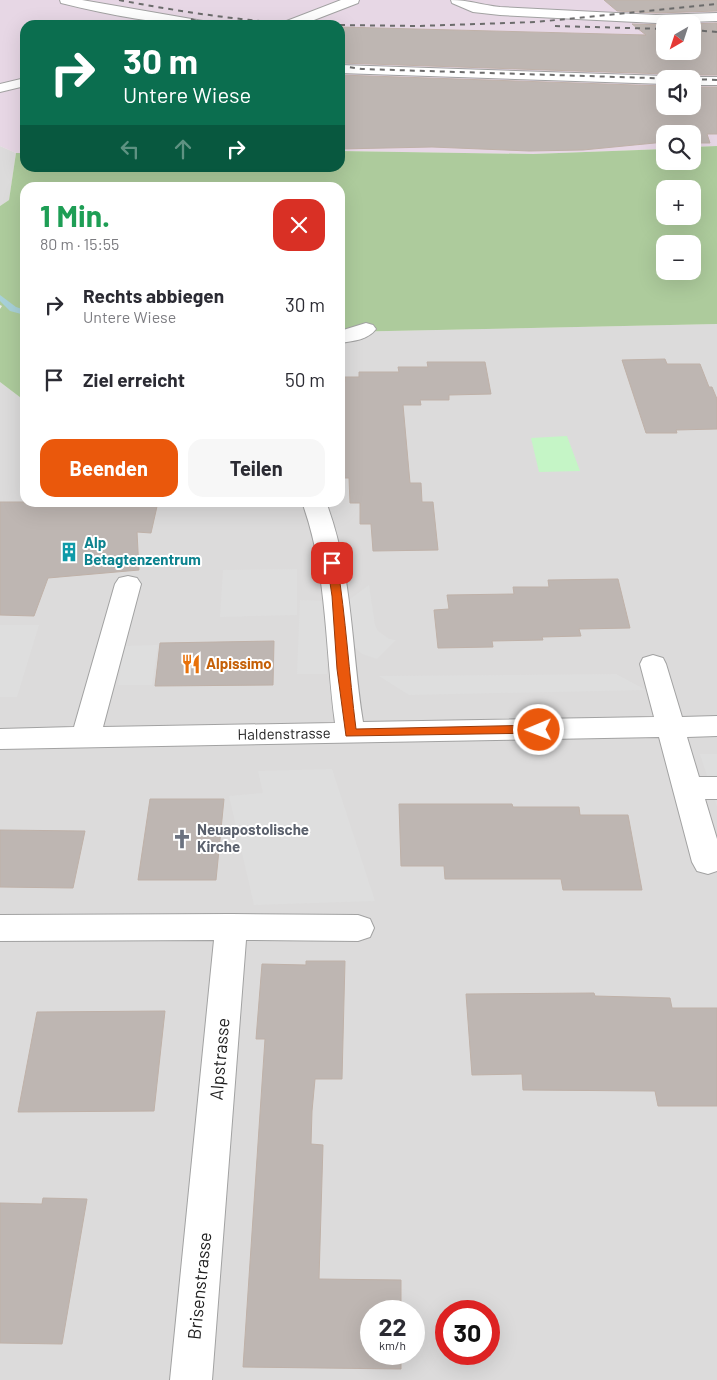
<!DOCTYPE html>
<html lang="de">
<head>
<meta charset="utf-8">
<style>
  :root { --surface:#fff; --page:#f7f7f7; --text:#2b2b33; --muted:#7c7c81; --accent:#ea580c }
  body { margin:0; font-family:Barlow,sans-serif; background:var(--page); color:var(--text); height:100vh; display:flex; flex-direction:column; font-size:19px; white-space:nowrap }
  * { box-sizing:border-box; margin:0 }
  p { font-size:16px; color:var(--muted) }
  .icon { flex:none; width:28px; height:28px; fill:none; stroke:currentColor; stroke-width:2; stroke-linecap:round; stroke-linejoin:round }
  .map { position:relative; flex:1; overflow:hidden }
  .panel { position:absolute; left:20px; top:182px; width:325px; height:325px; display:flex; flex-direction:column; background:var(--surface); border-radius:15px; box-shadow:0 5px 20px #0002 }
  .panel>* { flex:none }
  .banner { position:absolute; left:20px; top:20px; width:325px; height:152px; border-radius:15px; box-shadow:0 5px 20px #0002; background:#0b6e4f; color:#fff; overflow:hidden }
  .needle { width:32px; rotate:219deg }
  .tools { position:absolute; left:656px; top:15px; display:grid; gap:10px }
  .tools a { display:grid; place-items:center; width:45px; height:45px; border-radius:10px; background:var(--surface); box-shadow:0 5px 20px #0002; font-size:25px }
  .speed { position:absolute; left:360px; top:1300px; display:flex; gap:10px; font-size:25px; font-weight:700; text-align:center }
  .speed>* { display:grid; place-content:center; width:65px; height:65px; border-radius:50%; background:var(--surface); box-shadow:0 5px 20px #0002; line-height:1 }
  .speed small { font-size:12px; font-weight:400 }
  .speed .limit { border:8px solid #d22; background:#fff; color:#111 }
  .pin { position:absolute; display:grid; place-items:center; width:42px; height:42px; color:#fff; margin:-21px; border-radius:10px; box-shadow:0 2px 8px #0006 }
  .me { position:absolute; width:55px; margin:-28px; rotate:269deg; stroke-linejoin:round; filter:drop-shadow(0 0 4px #0008) }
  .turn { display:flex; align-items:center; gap:18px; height:105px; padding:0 20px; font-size:22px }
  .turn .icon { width:65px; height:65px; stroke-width:2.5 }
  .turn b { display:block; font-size:35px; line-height:42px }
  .lanes { display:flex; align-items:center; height:48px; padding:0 20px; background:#0003; justify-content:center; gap:25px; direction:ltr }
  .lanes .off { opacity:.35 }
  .round { display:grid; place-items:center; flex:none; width:52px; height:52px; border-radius:15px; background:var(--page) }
  .summary { display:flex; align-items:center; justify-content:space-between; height:85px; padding:0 20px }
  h1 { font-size:30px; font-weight:700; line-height:38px; color:#1e9e55 }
  .cta { display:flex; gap:10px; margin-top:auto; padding:10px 20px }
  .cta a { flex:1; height:58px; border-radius:15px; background:var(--accent); color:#fff; font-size:20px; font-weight:700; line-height:58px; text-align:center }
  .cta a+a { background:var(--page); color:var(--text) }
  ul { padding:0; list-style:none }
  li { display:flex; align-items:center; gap:15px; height:75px; padding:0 20px }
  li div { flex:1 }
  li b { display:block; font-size:19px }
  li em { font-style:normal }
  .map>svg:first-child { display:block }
  .residential { fill:#dcdbdb; fill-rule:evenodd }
  .industrial { fill:#e7d7e5; fill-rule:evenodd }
  .forest { fill:#adcb9c; fill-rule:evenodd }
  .park { fill:#c5f5c6 }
  .parking { fill:#dedede }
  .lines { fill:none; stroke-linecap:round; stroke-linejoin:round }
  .stream { fill:#a8d1d9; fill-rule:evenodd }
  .building { fill:#beb6b2; stroke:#bfb1a8 }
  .minor-casing { stroke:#a2a2a2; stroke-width:2 }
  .minor { fill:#fff; fill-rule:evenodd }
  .rail { stroke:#6c6c6c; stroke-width:2; stroke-dasharray:5 5; stroke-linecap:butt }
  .route { fill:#ea580c; stroke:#983908 }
  .labels { text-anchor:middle; stroke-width:4; stroke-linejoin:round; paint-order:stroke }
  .culture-label { font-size:15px; font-weight:bold; fill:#0d838f; stroke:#fff; text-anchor:start }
  .food-label { font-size:15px; font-weight:bold; fill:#c56008; stroke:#fff; text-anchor:start }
  .street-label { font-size:15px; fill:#1e1e1e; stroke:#fff }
  .worship-label { font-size:15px; font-weight:bold; fill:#5b616d; stroke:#fff; text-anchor:start }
  .near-street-label { font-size:18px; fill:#1e1e1e; stroke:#fff }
</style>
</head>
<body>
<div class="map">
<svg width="717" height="1380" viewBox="0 0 717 1380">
  <rect width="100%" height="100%" fill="#eeebe5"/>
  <path class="residential" d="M0 146 16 153 9 200 0 206Z
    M717 324V1380H0V382L25 401V502H207L213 505 240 502H340V332ZM371 1311H414V1354H371ZM446 1311H489V1354H446Z"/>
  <path class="industrial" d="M0 0H717V146L693 147 692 134H665V149L533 154 340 151V25H25V153H16L0 146ZM665 24H692V51H665ZM665 79H692V106H665Z"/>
  <path class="forest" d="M717 146V324L340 332V188H25V401L0 382V309L2 306 0 305V206L9 200 16 153H25V168H340V151L533 154 665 149V161H692L693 147ZM665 189H692V216H665ZM665 244H692V271H665Z"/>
  <path class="park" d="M567 436 580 471 539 472 531 438Z"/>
  <path class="parking" d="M297 569V615L220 617 223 570Z
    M369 585 375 625 378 631 389 639 396 640 377 659 362 654 352 645 346 602Z
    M300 600 328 601 327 674H297Z
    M0 625H39L17 697H0Z
    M158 645 152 685H118L124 646Z
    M616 674 646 690 409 695 379 676Z
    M700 754H717V807Z
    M332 769 375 901 254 905 229 796 263 793 258 771Z"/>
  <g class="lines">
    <path class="stream" d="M0 295 16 307 25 310V315L10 311 0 301Z"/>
  </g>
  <path class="building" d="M604 0H717V11L656 13 617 11Z
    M717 23V75H692L684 79H673L665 74 340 63V27L646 35 632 24 665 25V51H692V24H690Z
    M340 75 665 86V106H692V87H717V134H707L710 143H692V134H665V142L583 150 529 151 432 147 340 149Z
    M665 359 667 364H700L709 387H712L717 399V429L676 430 677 433H646L622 360Z
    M427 362H485L491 394 449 395V400H420L421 405H403L410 483H421L422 502H433L438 550 373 551 371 524H360V503H350L349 478H341L340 382H345V377H359V372H399L398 367H428Z
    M0 502H158L151 533 137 532 139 570 48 578 34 616 0 615Z
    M618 579 630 628 579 629 581 636 542 637 543 640 492 641 493 647 438 648 434 610 449 609 447 595 514 594 513 587H549L548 580Z
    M274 641 273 685 155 686 160 643Z
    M150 799H224L216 880H138Z
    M399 804H512L513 807H579L580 815H628L642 890H563L561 879H445L444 866H401Z
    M0 830 85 831 73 888 0 887Z
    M306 961H345L342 1079H315L312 1111 311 1144 323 1145 319 1279 401 1280V1311H371V1354H401V1369L243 1367 265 1039H256L262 964 306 965Z
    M594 993 595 996 670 998 672 1008H717V1106H658L655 1091 523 1090 522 1074 472 1075 466 994Z
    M165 1011 154 1111 18 1112 37 1012Z
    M43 1198 87 1199 62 1344 0 1343V1203L42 1204Z"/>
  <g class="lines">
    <defs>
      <path id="minor" d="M60 0H82L203 21 210 25C160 25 110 15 61 3Z
        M341 0H359L358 3 301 25H282L284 22Z
        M451 0C468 0 482 5 500 7L656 15 717 13V21L656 23 500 15 473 12 452 3Z
        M340 65 665 76 671 79H665V84L340 73Z
        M692 77H717V85H692V79H686Z
        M25 78V86L0 92V84Z
        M366 323 373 325 376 329C368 340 353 341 340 343V331Z
        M302 502H326C353 573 351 648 363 722L654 717 640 664 643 658 653 655 663 658 666 664 682 717 717 716V736L687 737 699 777H717V799H705L717 839V871L708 874 697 871 692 862 659 737 0 749V729L74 727 115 584 119 578 128 576 137 578 141 584 103 727 335 723C325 649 328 573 302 502Z
        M231 914 358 915 370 919 374 928 370 937 358 941 246 940 212 1380H170L214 940 0 941V915Z"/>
    </defs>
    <use href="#minor" class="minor-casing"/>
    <use href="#minor" class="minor"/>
    <path class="rail" d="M119 0C187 13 255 23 324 25
      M191 19 208 25
      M340 25 418 26 536 22 717 4
      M555 26 665 29
      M692 30 717 32
      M340 66 362 69 682 79
      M692 79 717 80"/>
  </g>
  <path class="route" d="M332 560 337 563C346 618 349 674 356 729L539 725 545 730 543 733 346 736 337 669 332 596 327 563Z"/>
  <defs>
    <symbol id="building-bare" viewBox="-9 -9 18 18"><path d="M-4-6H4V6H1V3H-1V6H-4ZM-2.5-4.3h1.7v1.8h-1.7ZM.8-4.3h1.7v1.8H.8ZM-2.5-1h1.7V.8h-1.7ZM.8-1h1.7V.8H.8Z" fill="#0f9aa8" stroke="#fff" stroke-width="2.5" paint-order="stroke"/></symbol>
    <symbol id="restaurant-bare" viewBox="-9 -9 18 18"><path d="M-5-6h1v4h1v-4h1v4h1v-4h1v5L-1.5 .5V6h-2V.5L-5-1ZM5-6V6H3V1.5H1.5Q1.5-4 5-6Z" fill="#e8710a" stroke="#fff" stroke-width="2.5" paint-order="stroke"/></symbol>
    <symbol id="church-bare" viewBox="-9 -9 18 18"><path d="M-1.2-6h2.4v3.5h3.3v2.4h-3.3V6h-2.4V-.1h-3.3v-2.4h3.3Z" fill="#6b7280" stroke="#fff" stroke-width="2.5" paint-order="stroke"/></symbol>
  </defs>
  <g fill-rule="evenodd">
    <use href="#building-bare" x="55" y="538" width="28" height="28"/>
    <use href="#restaurant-bare" x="177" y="650" width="28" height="28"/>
    <use href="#church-bare" x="168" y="825" width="28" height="28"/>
  </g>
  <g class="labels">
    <g class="culture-label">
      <text x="84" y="548">Alp<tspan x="84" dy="17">Betagtenzentrum</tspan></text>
    </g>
    <g class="food-label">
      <text x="206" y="669">Alpissimo</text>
    </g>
    <g class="street-label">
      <text transform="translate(284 734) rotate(-1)" y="5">Haldenstrasse</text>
    </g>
    <g class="worship-label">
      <text x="197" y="835">Neuapostolische<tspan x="197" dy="17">Kirche</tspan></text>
    </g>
    <g class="near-street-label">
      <text transform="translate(220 1059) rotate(-85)" y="6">Alpstrasse</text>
      <text transform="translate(200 1286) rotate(-84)" y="6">Brisenstrasse</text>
    </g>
  </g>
</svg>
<div class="tools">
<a><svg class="needle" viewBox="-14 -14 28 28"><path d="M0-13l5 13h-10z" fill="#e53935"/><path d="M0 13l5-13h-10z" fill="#7c7c81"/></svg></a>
<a><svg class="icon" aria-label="sound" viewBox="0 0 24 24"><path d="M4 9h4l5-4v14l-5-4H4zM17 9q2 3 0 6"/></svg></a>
<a><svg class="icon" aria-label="search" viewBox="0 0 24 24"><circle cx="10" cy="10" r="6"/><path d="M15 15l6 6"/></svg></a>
<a>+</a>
<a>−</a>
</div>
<div class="speed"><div>22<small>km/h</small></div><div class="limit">30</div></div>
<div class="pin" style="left:332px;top:563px;background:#d93025"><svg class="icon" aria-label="arrive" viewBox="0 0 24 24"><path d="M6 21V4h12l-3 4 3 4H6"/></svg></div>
<svg class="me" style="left:539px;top:730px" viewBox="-20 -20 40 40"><circle r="17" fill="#ea580c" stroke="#fff" stroke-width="3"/><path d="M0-11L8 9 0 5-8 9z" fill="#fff"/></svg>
<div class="banner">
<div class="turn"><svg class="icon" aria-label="right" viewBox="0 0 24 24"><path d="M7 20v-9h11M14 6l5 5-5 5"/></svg><div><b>30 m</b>Untere Wiese</div></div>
<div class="lanes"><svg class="icon off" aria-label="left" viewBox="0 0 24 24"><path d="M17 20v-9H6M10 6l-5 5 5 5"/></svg><svg class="icon off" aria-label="ahead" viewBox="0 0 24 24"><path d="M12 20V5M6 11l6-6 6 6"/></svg><svg class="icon" aria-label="right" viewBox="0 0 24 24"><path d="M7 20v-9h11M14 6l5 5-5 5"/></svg></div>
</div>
<section class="panel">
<div class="summary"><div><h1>1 Min.</h1><p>80 m · 15:55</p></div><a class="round" style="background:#d93025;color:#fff"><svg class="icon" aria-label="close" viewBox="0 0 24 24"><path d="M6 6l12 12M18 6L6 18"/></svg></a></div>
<ul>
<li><svg class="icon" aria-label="right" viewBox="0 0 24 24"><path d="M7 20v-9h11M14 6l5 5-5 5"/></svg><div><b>Rechts abbiegen</b><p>Untere Wiese</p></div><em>30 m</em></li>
<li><svg class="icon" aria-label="arrive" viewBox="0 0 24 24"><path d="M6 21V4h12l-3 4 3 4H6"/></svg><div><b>Ziel erreicht</b></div><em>50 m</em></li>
</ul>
<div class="cta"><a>Beenden</a><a>Teilen</a></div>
</section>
</div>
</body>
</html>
